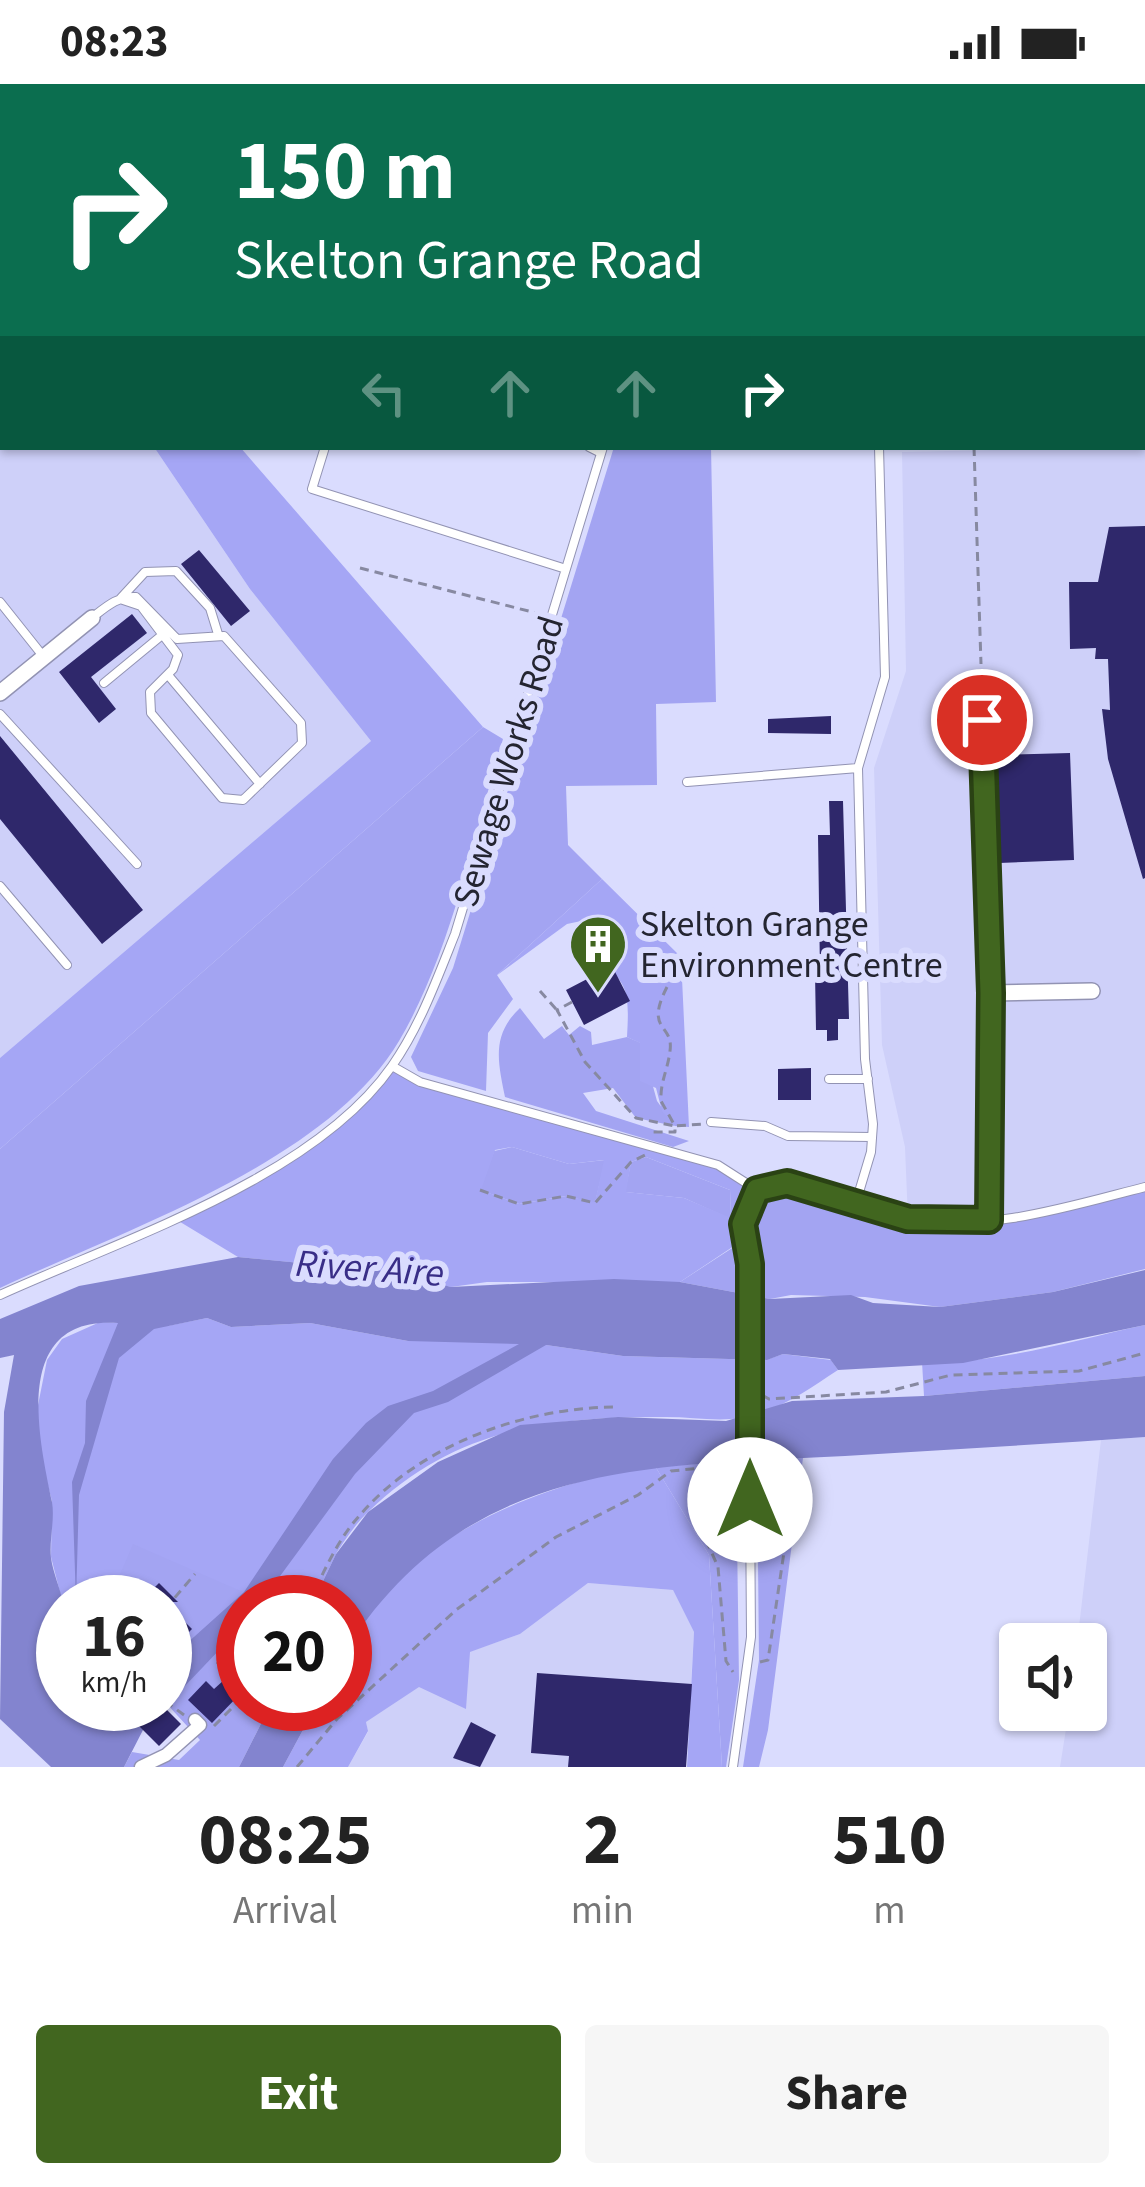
<!DOCTYPE html>
<html lang="en">
<head>
<meta charset="utf-8">
<style>
  :root { --surface:#fff; --page:#f6f6f6; --text:#222; --muted:#767676; --accent:#41661f }
  body { margin:0; font-family:"Source Sans 3",sans-serif; background:var(--page); color:var(--text); height:100vh; display:flex; flex-direction:column; font-size:45px; white-space:nowrap }
  * { box-sizing:border-box; margin:0 }
  p { font-size:39px; color:var(--muted) }
  .icon { flex:none; width:66px; height:66px; fill:none; stroke:currentColor; stroke-width:2; stroke-linecap:round; stroke-linejoin:round }
  .map { position:relative; height:1683px; overflow:hidden }
  .panel { display:flex; flex-direction:column; background:var(--surface); flex:1 }
  .panel>* { flex:none }
  .top-card { position:absolute; left:0px; top:0px; width:1146px; height:366px; box-shadow:0 3px 9px #0004; background:#0b6e4f; color:#fff; overflow:hidden }
  .buttons { position:absolute; left:999px; top:1539px; display:grid; gap:24px }
  .buttons a { display:grid; place-items:center; width:108px; height:108px; border-radius:12px; background:var(--surface); box-shadow:0 3px 9px #0004; font-size:60px }
  .speed { position:absolute; left:36px; top:1491px; display:flex; gap:24px; font-size:60px; font-weight:700; text-align:center }
  .speed>* { display:grid; place-content:center; width:156px; height:156px; border-radius:50%; background:var(--surface); box-shadow:0 3px 9px #0004; line-height:1 }
  .speed small { font-size:30px; font-weight:400 }
  .speed .limit { border:18px solid #d22; background:#fff; color:#111 }
  .pin { position:absolute; display:grid; place-items:center; width:102px; height:102px; color:#fff; margin:-51px; border:6px solid #fff; border-radius:50%; box-shadow:0 3px 12px #0007 }
  .me { position:absolute; width:132px; margin:-66px; rotate:0deg; stroke-linejoin:round; filter:drop-shadow(0 0 9px #0008) }
  .turn { display:flex; align-items:center; gap:42px; height:252px; padding:0 36px; font-size:54px }
  .turn .icon { width:156px; height:156px; stroke-width:2.5 }
  .turn b { display:block; font-size:84px; line-height:102px }
  .lanes { display:flex; align-items:center; height:114px; padding:0 36px; background:#0003; justify-content:center; gap:60px; direction:ltr }
  .lanes .off { opacity:.35 }
  .eta { display:flex; justify-content:space-evenly; align-items:center; height:204px; text-align:center }
  .eta b { font-size:72px; font-weight:700; line-height:84px }
  .action { display:flex; gap:24px; margin-top:auto; padding:24px 36px }
  .action a { flex:1; height:138px; border-radius:12px; background:var(--accent); color:#fff; font-size:48px; font-weight:700; line-height:138px; text-align:center }
  .action a+a { background:var(--page); color:var(--text) }
  .status { display:flex; justify-content:space-between; align-items:center; height:84px; padding:0 60px; background:var(--surface); direction:ltr }
  .status svg { height:33px; fill:currentColor }
  .map>svg:first-child { display:block }
  .built { fill:#ced0f9 }
  .green { fill:#a3a4f2 }
  .forest { fill:#a5a6f5; fill-rule:evenodd }
  .water { fill:#8384cf; fill-rule:evenodd }
  .building { fill:#2f286b }
  .lines { fill:none; stroke-linecap:round; stroke-linejoin:round }
  .service-casing { stroke:#9293b3; stroke-width:10 }
  .pedestrian-casing { stroke:#9293b3; stroke-width:15 }
  .minor-casing { stroke:#9293b3; stroke-width:18 }
  .path { stroke:#8789a1; stroke-width:3; stroke-dasharray:9 6; stroke-linecap:butt }
  .service { stroke:#fff; stroke-width:8 }
  .pedestrian { stroke:#fff; stroke-width:12 }
  .minor { stroke:#fff; stroke-width:15 }
  .service-bridge-casing { stroke:#9293b3; stroke-width:10; stroke-linecap:butt }
  .service-bridge { stroke:#fff; stroke-width:8 }
  .route-casing { stroke:#2a4214; stroke-width:30 }
  .route { stroke:#41661f; stroke-width:21 }
  .labels { text-anchor:middle; stroke-width:12; stroke-linejoin:round; paint-order:stroke }
  .street-label { font-size:36px; fill:#242531; stroke:#dadcfe }
  .poi-label { font-size:36px; fill:#242531; stroke:#dadcfe; text-anchor:start }
  .water-label { font-size:39px; font-style:italic; fill:#392e87; stroke:#dadcfe }
</style>
</head>
<body>
<div class="status"><b>08:23</b><svg viewBox="0 0 49 12"><path d="M0 12V9h3v3zM5 12V6h3v6zM10 12V3h3v9zM15 12V0h3v12zM26 1h20v11H26zM47 4h2v5h-2z"/></svg></div>
<div class="map">
<svg width="1145" height="1683" viewBox="0 0 1145 1683">
  <rect width="100%" height="100%" fill="#dadcfe"/>
  <path class="built" d="M0 193 3 363H154L250 505 371 657 0 974Z
    M1145 357V1108L970 1145 908 1135 905 1063 882 961 874 684 906 587 902 368 1143 363Z
    M1145 1353V1683H1060L1069 1626H1086V1560H1077L1101 1356Z
    M588 1499 673 1506 694 1548 686 1683H348L368 1648 366 1638 382 1624 469 1568 520 1550Z"/>
  <path class="green" d="M614 363H711L716 618 656 620 657 701 566 702 568 761 602 795 497 891 513 915 488 949 486 1007 418 987 411 973 453 884Z
    M483 643 503 655C473 753 452 867 399 957 327 1078 124 1146 0 1204V1065Z
    M520 924 544 955 562 942 569 951 580 942 591 948 592 961 627 953 641 959 657 1017 675 1042 636 1034 613 1004 583 1009 596 1027 689 1057 673 1063 505 1013C498 978 491 951 520 924Z
    M512 1063 569 1080 605 1076 595 1119 566 1112 519 1120 480 1106 494 1067Z
    M646 1073 730 1106 731 1135 684 1114 625 1108 631 1078Z
    M787 1099 908 1135 979 1138 1145 1103V1185L1053 1208 940 1223 865 1213 791 1211 770 1215 680 1198 743 1157 749 1118 765 1100Z
    M803 1374 768 1646 759 1683H743L759 1576 757 1376Z
    M101 1375 336 1470 313 1518H243V1620H271L239 1683H124L132 1668 179 1676 200 1656 165 1618V1518H93Z
    M736 1378 739 1596 726 1683H722L709 1471 655 1382Z"/>
  <path class="forest" d="M154 363H240L483 643 0 1065V974L371 657 250 505Z
    M602 795 681 873 689 1043 675 1042 662 1027 656 1004 640 997V959L627 953C630 900 627 897 585 868L595 852 586 836 567 840 496 892Z
    M392 982 420 998 718 1081 757 1106 749 1118 743 1156 680 1198H487L451 1203 371 1186 238 1173 172 1133 314 1060ZM512 1063 569 1080 604 1076 595 1118 566 1112 519 1120 481 1106 495 1066ZM646 1073 730 1106 731 1134 684 1114 626 1108 631 1078Z
    M207 1234 231 1243 310 1239 408 1257 511 1256 623 1272 766 1276 783 1270 831 1276 838 1286C812 1303 787 1321 758 1330 727 1340 698 1333 666 1333 552 1332 455 1344 368 1428 342 1453 327 1489 305 1518H243L241 1602 216 1573 220 1531 243 1508 133 1460 108 1518 63 1520 51 1473 52 1417 38 1364 37 1326 47 1276 62 1255 100 1238 167 1242Z
    M1145 1241V1292L924 1312 922 1278C998 1280 1071 1257 1145 1241Z
    M655 1382 709 1471 722 1683H687L694 1548 673 1506 588 1499 520 1550 470 1568 466 1625 419 1603 366 1638 368 1647 348 1683H283L317 1620H345C345 1604 341 1579 347 1565 388 1459 551 1394 655 1382Z"/>
  <path class="water" d="M238 1173 393 1188 451 1203 614 1195 680 1198 770 1215 851 1211 873 1219 940 1223 1053 1208 1145 1186V1241L963 1279 838 1286 830 1275 783 1270 767 1276 623 1272 546 1261 448 1318 414 1329 355 1390 261 1518H243V1541L143 1646 124 1683H51L0 1635 4 1328 14 1271 0 1274V1235L79 1202ZM207 1234 231 1243 310 1239 408 1257 519 1260 433 1307 388 1322 366 1339 333 1375 244 1508 165 1579V1620H63C63 1588 68 1550 63 1519 60 1503 53 1489 51 1474 49 1456 55 1436 52 1418 39 1355 10 1231 118 1239L86 1317 85 1359 72 1398 76 1518 79 1411 119 1274 154 1245Z
    M1145 1292V1353C1045 1360 945 1366 845 1372 644 1382 466 1377 345 1567V1518H313L336 1470 368 1428 438 1378 520 1341 618 1333 726 1337 792 1317 924 1312Z
    M271 1620H317L283 1683H239Z"/>
  <path class="building" d="M1145 442V794L1143 795 1108 675 1102 625 1110 626 1108 575H1095L1096 564 1070 565 1069 498H1098L1109 443Z
    M199 466 250 527 231 542 181 480Z
    M132 530 147 549 91 593 116 625 99 639 59 588Z
    M831 632V650L768 649V635Z
    M0 652 143 826 102 860 0 735Z
    M1070 669 1074 776 999 779 995 671Z
    M829 717H843L849 935H838V956L827 957V946H816L815 889H820L818 751H830Z
    M612 882 630 917 584 941 566 906Z
    M811 984V1016H778V985Z
    M159 1499 178 1518H165L192 1545 165 1572V1518H140Z
    M537 1589 692 1600 686 1683H568L569 1672 531 1669Z
    M224 1596 239 1611 212 1639 188 1616 206 1597 214 1605Z
    M117 1620H161L181 1640 159 1662Z
    M471 1638 496 1651 480 1683 453 1674Z"/>
  <g class="lines">
    <defs>
      <path id="service" d="M413 3 414 0
        M685 3V0
        M1131 3V0
        M325 363 312 405 566 485
        M589 363 601 369
        M121 514 145 488 176 487 210 524 218 550
        M0 518 43 572
        M93 533C107 522 118 512 136 513L177 555 224 552 301 639 302 659 243 716 222 714 151 629 150 608 173 585 178 571 141 522 120 515
        M168 591 260 700
        M104 599 167 547
        M0 630 137 780
        M687 698 858 684
        M0 802 67 881
        M392 982 420 998 718 1081 757 1106
        M829 995H868
        M711 1038 765 1042 788 1052 872 1053
        M856 1118 871 1068 873 1040 865 975 858 684 885 593 879 363
        M0 1211C123 1155 314 1094 392 982 420 942 437 895 455 850L603 363
        M750 1317V1180L743 1140 749 1118 765 1100C814 1093 861 1127 908 1135 987 1149 1070 1122 1145 1103
        M733 1683 751 1553 750 1416"/>
      <path id="pedestrian" d="M141 1683 166 1671 200 1641 195 1636"/>
      <path id="minor" d="M1143 203H1145
        M981 594 991 909 989 1136
        M0 609 92 534
        M991 909 1092 907"/>
    </defs>
    <use href="#service" class="service-casing"/>
    <use href="#pedestrian" class="pedestrian-casing"/>
    <use href="#minor" class="minor-casing"/>
    <path class="path" d="M840 3V0
      M974 363 981 580
      M360 484 544 531
      M667 903C644 948 674 939 670 967 668 985 660 998 661 1017L675 1042 703 1040
      M540 907 556 925
      M572 918 557 926 585 978 636 1034 675 1042V1048H651
      M480 1106 519 1120 566 1112 595 1119 631 1078 647 1070
      M762 1311 769 1315 886 1308 951 1291 1079 1287 1145 1269
      M761 1418 773 1425 789 1417
      M706 1456 718 1483 726 1577 733 1588
      M309 1518C324 1488 337 1456 360 1431 421 1360 526 1323 617 1323
      M165 1525 195 1490
      M217 1578 243 1607
      M760 1578 768 1576 791 1421C789 1399 787 1382 762 1378
      M165 1617 184 1631
      M214 1642 243 1613
      M297 1683 337 1635 456 1526 556 1453 638 1411 671 1387 740 1380"/>
    <use href="#service" class="service"/>
    <use href="#pedestrian" class="pedestrian"/>
    <use href="#minor" class="minor"/>
    <defs>
      <path id="service-bridge" d="M750 1416V1317"/>
    </defs>
    <use href="#service-bridge" class="service-bridge-casing"/>
    <use href="#service-bridge" class="service-bridge"/>
  </g>
  <g class="lines">
    <defs>
      <path id="route" d="M750 1416V1180L743 1140 757 1106 787 1099 908 1135 989 1136 991 909 982 636"/>
    </defs>
    <use href="#route" class="route-casing"/>
    <use href="#route" class="route"/>
  </g>
  <defs>
    <symbol id="building-pin" viewBox="-11 -11 22 30"><path d="M0 17L-7.5 6A9.5 9.5 0 1 1 7.5 6Z" fill="#41661f" stroke="#dadcfe"/><path d="M-4-6H4V6H1V3H-1V6H-4ZM-2.5-4.3h1.7v1.8h-1.7ZM.8-4.3h1.7v1.8H.8ZM-2.5-1h1.7V.8h-1.7ZM.8-1h1.7V.8H.8Z" fill="#fff"/></symbol>
  </defs>
  <g fill-rule="evenodd">
    <use href="#building-pin" x="565" y="827" width="66" height="90"/>
  </g>
  <g class="labels">
    <g class="street-label">
      <text transform="translate(507 677) rotate(-73)" y="13">Sewage Works Road</text>
    </g>
    <g class="poi-label">
      <text x="640" y="852">Skelton Grange<tspan x="640" dy="41">Environment Centre</tspan></text>
    </g>
    <g class="water-label">
      <text transform="translate(370 1183) rotate(4)" y="14">River Aire</text>
    </g>
  </g>
</svg>
<div class="buttons">
<a><svg class="icon" aria-label="sound" viewBox="0 0 24 24"><path d="M4 9h4l5-4v14l-5-4H4zM17 9q2 3 0 6"/></svg></a>
</div>
<div class="speed"><div>16<small>km/h</small></div><div class="limit">20</div></div>
<div class="pin" style="left:982px;top:636px;background:#d93025"><svg class="icon" aria-label="arrive" viewBox="0 0 24 24"><path d="M6 21V4h12l-3 4 3 4H6"/></svg></div>
<svg class="me" style="left:750px;top:1416px" viewBox="-20 -20 40 40"><circle r="19" fill="#fff"/><path d="M0-13L10 11 0 6-10 11z" fill="#41661f"/></svg>
<div class="top-card">
<div class="turn"><svg class="icon" aria-label="right" viewBox="0 0 24 24"><path d="M7 20v-9h11M14 6l5 5-5 5"/></svg><div><b>150 m</b>Skelton Grange Road</div></div>
<div class="lanes"><svg class="icon off" aria-label="left" viewBox="0 0 24 24"><path d="M17 20v-9H6M10 6l-5 5 5 5"/></svg><svg class="icon off" aria-label="ahead" viewBox="0 0 24 24"><path d="M12 20V5M6 11l6-6 6 6"/></svg><svg class="icon off" aria-label="ahead" viewBox="0 0 24 24"><path d="M12 20V5M6 11l6-6 6 6"/></svg><svg class="icon" aria-label="right" viewBox="0 0 24 24"><path d="M7 20v-9h11M14 6l5 5-5 5"/></svg></div>
</div>
</div>
<section class="panel">
<div class="eta">
<div><b>08:25</b><p>Arrival</p></div>
<div><b>2</b><p>min</p></div>
<div><b>510</b><p>m</p></div>
</div>
<div class="action"><a>Exit</a><a>Share</a></div>
</section>
</body>
</html>
